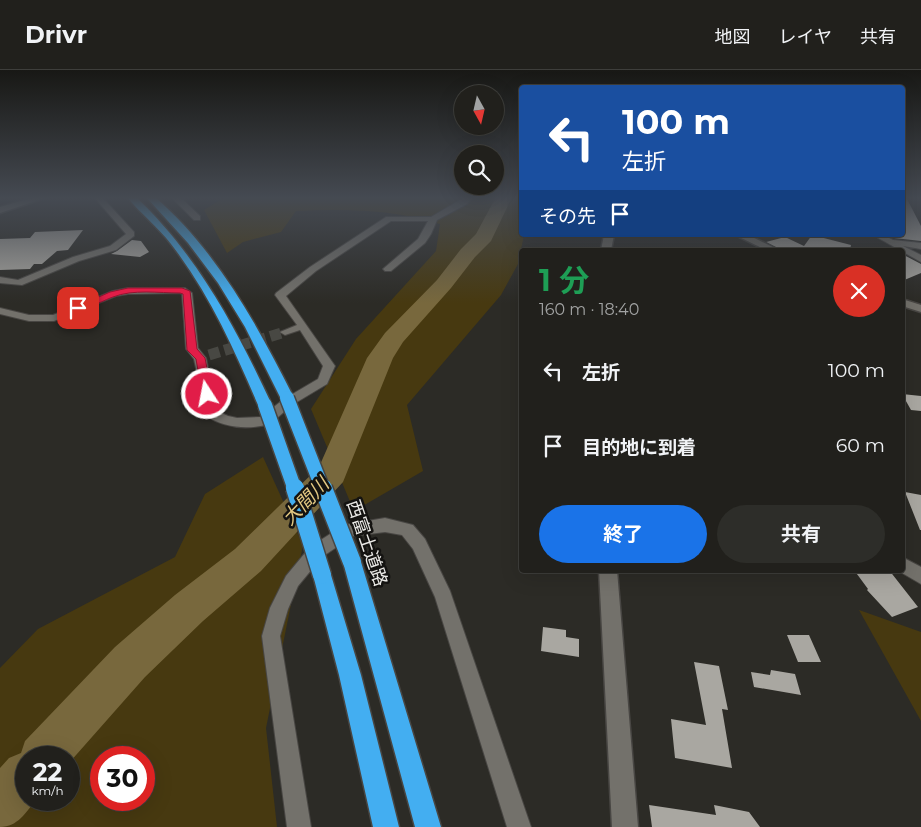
<!DOCTYPE html>
<html lang="ja">
<head>
<meta charset="utf-8">
<style>
  :root { --surface:#21201c; --page:#2d2d29; --text:#f1f3f6; --muted:#a2a3a3; --line:#3e3e3b; --accent:#1a73e8 }
  body { margin:0; font-family:Montserrat,"Noto Sans JP",sans-serif; background:var(--page); color:var(--text); height:100vh; display:flex; flex-direction:column; font-size:19px; white-space:nowrap }
  * { box-sizing:border-box; margin:0 }
  p { font-size:16px; color:var(--muted) }
  .icon { flex:none; width:28px; height:28px; fill:none; stroke:currentColor; stroke-width:2; stroke-linecap:round; stroke-linejoin:round }
  .map { position:relative; flex:1; overflow:hidden }
  .sheet { position:absolute; left:519px; top:178px; width:386px; height:325px; display:flex; flex-direction:column; background:var(--surface); border-radius:5px; box-shadow:0 5px 20px #0002,0 0 0 1px var(--line) }
  .sheet>* { flex:none }
  .top-card { position:absolute; left:519px; top:15px; width:386px; height:152px; border-radius:5px; box-shadow:0 5px 20px #0002,0 0 0 1px var(--line); background:#1a4fa0; color:#fff; overflow:hidden }
  .needle { width:32px; rotate:172deg }
  .controls { position:absolute; left:454px; top:15px; display:grid; gap:10px }
  .controls a { display:grid; place-items:center; width:50px; height:50px; border-radius:50%; background:var(--surface); box-shadow:0 5px 20px #0002,0 0 0 1px var(--line); font-size:25px }
  .speed { position:absolute; left:15px; top:676px; display:flex; gap:10px; font-size:25px; font-weight:700; text-align:center }
  .speed>* { display:grid; place-content:center; width:65px; height:65px; border-radius:50%; background:var(--surface); box-shadow:0 5px 20px #0002,0 0 0 1px var(--line); line-height:1 }
  .speed small { font-size:12px; font-weight:400 }
  .speed .limit { border:8px solid #d22; background:#fff; color:#111 }
  .pin { position:absolute; display:grid; place-items:center; width:42px; height:42px; color:#fff; margin:-21px; border-radius:10px; box-shadow:0 2px 8px #0006 }
  .me { position:absolute; width:55px; margin:-28px; rotate:349deg; stroke-linejoin:round; filter:drop-shadow(0 0 4px #0008) }
  .turn { display:flex; align-items:center; gap:18px; height:105px; padding:0 20px; font-size:22px }
  .turn .icon { width:65px; height:65px; stroke-width:2.5 }
  .turn b { display:block; font-size:35px; line-height:42px }
  .then { display:flex; align-items:center; height:48px; padding:0 20px; background:#0003; gap:10px; font-size:19px }
  .round { display:grid; place-items:center; flex:none; width:52px; height:52px; border-radius:26px; background:var(--page) }
  .headline { display:flex; align-items:center; justify-content:space-between; height:85px; padding:0 20px }
  h1 { font-size:30px; font-weight:700; line-height:38px; color:#1e9e55 }
  .action { display:flex; gap:10px; margin-top:auto; padding:10px 20px }
  .action a { flex:1; height:58px; border-radius:30px; background:var(--accent); color:#fff; font-size:20px; font-weight:700; line-height:58px; text-align:center }
  .action a+a { background:var(--page); color:var(--text) }
  ul { padding:0; list-style:none }
  li { display:flex; align-items:center; gap:15px; height:75px; padding:0 20px }
  li div { flex:1 }
  li b { display:block; font-size:19px }
  li em { font-style:normal }
  header { display:flex; align-items:center; gap:30px; box-sizing:border-box; height:70px; padding:0 25px; background:var(--surface); border-bottom:1px solid var(--line) }
  header strong { font-size:24px }
  nav { display:flex; gap:28px; margin-inline-start:auto; font-size:18px }
  .map>svg:first-child { display:block }
  .green { fill:#473910; fill-rule:evenodd }
  .lines { fill:none; stroke-linecap:round; stroke-linejoin:round }
  .river { fill:#78683d; fill-rule:evenodd }
  .building { fill:#a9a7a1 }
  .street-tunnel { stroke:#484843; stroke-width:11; stroke-dasharray:11 5; stroke-linecap:butt }
  .street-casing { stroke:#484643; stroke-width:2 }
  .secondary-casing { stroke:#484643; stroke-width:3 }
  .highway-casing { stroke:#484643; stroke-width:3 }
  .street { fill:#73716b; fill-rule:evenodd }
  .secondary { fill:#73716b; fill-rule:evenodd }
  .highway { fill:#43aef1; fill-rule:evenodd }
  .highway-bridge-far1-casing { stroke:#484643; stroke-width:17; stroke-linecap:butt }
  .highway-bridge-casing { stroke:#484643; stroke-width:21; stroke-linecap:butt }
  .highway-bridge-far1 { stroke:#43aef1; stroke-width:14 }
  .highway-bridge { stroke:#43aef1; stroke-width:18 }
  .route { fill:#e11d48; stroke:#92132f }
  .labels { text-anchor:middle; stroke-width:5; stroke-linejoin:round; paint-order:stroke }
  .street-label { font-size:18px; fill:#eae9e6; stroke:#141311 }
  .water-label { font-size:19px; font-style:italic; fill:#e3c882; stroke:#141311 }
</style>
</head>
<body>
<header>
<strong>Drivr</strong>
<nav><a>地図</a><a>レイヤ</a><a>共有</a></nav>
</header>
<div class="map">
<svg width="921" height="757" viewBox="0 0 921 757">
  <rect width="100%" height="100%" fill="#2c2b26"/>
  <path class="green" d="M225 127H521V165H524L518 194 501 225 407 335 423 401 354 441 311 339 356 269 436 181 440 154C391 139 346 139 296 141L281 162 243 172 227 183 204 140Z
    M263 387 303 475 266 658 277 757H0V598L38 559 175 487 205 424ZM26 688H69V730H26ZM101 688H144V730H101Z
    M859 540 921 562V651Z"/>
  <g class="lines">
    <path class="river" d="M496 127H512L491 171 475 187 451 218 403 272 393 288 343 412 261 501 203 551 145 607 69 693V688H26V730H36C26 742 18 757 0 757V698L9 688 21 683 25 671 115 577 175 525 235 479 319 397 367 288 385 263 437 210 461 179 476 164Z"/>
  </g>
  <path class="building" d="M902 127H906L921 156V171L894 168 887 165H902Z
    M83 160 68 180 57 181 42 194H34L30 199 0 200V169L30 168 35 162Z
    M812 165 851 175 850 180H781L766 172 785 167 804 176Z
    M132 170 141 171 149 182 140 187 111 184 117 181Z
    M902 184 921 194V203L902 211Z
    M902 324 921 326V341L911 340Z
    M905 422 921 425V460H920Z
    M854 500H889L918 537 892 547 867 520 868 519Z
    M543 557 566 560V567L579 569V587L541 581Z
    M787 565H809L821 592H798Z
    M694 592 719 596 728 640 722 639 732 698 675 688 671 649 706 655Z
    M771 600 795 604 801 625 754 617 751 602 770 605Z
    M649 735 716 745 714 735 749 742 760 757H652Z"/>
  <g class="lines">
    <path class="street-tunnel" d="M209 285 285 262"/>
    <defs>
      <path id="street" d="M94 127H102L134 162V166L116 180 79 191 22 215 0 213V207L18 210 73 187 110 176 126 164Z
        M171 127H180L200 146V150H194Z
        M465 127H473L467 134 437 150 431 164 425 173 391 201H385L383 199 418 169 428 151H391L316 201 286 226 335 296 327 314 292 335 270 354C248 360 225 358 206 346L194 289 186 279 182 224 180 223 128 224 116 226 54 251H29L0 244V238L29 245H53L113 221 128 218H185L192 223 198 278 206 288 217 341 228 346 237 348 261 347 284 329 318 309 323 296 300 260 285 265 280 262 297 255 275 225 276 223 310 197 386 147H431Z
        M873 165H883L893 170 921 173V179L903 176 921 185V192Z
        M385 448 413 455 425 469 450 521 531 757H507L435 527 413 479 402 465 385 462 353 466 322 487 298 516 288 539 280 566 311 757H287L262 566 270 538 286 506 310 477 344 455Z
        M902 487 921 497V514L897 500H902Z"/>
      <path id="secondary" d="M35 127H48L0 143V137Z
        M604 165H614L611 180H601Z
        M735 165H748L779 180H766Z
        M902 229 921 235V242L902 236Z
        M599 500H617L638 757H612Z"/>
      <path id="highway" d="M127 127H136C198 186 236 258 272 335L270 338H260L258 335C234 279 209 223 171 174 158 157 141 144 127 127Z
        M146 127H155C217 181 258 256 294 328L292 331H282L245 257 218 213 188 173Z
        M352 484 358 486 361 492 441 757H415L343 492 346 486Z
        M322 497 329 499 331 505 361 605 399 757H373L339 605 313 505 315 499Z"/>
    </defs>
    <use href="#street" class="street-casing"/>
    <use href="#secondary" class="secondary-casing"/>
    <use href="#highway" class="highway-casing"/>
    <use href="#street" class="street"/>
    <use href="#secondary" class="secondary"/>
    <use href="#highway" class="highway"/>
    <defs>
      <path id="highway-bridge-far1" d="M287 328 323 420
        M265 335 295 420"/>
      <path id="highway-bridge" d="M295 418 322 505
        M323 418 352 492"/>
    </defs>
    <use href="#highway-bridge-far1" class="highway-bridge-far1-casing"/>
    <use href="#highway-bridge" class="highway-bridge-casing"/>
    <use href="#highway-bridge-far1" class="highway-bridge-far1"/>
    <use href="#highway-bridge" class="highway-bridge"/>
  </g>
  <linearGradient id="sky" x2="0" y2="1"><stop stop-color="#181815"/><stop offset="0.55" stop-color="#454a52"/><stop offset="1" stop-color="#454a52" stop-opacity="0"/></linearGradient>
  <rect width="921" height="233" fill="url(#sky)"/>
  <path class="route" d="M128 218H182L190 221 197 279 205 288 212 324 211 327 207 328 202 324 196 289 187 280 183 224 180 223C159 223 133 219 113 227 104 230 81 243 74 238L110 222Z"/>
  <g class="labels">
    <g class="street-label">
      <text transform="translate(367 473) rotate(71)" y="6">西富士道路</text>
    </g>
    <g class="water-label">
      <text transform="translate(305 431) rotate(-46)" y="7">大間川</text>
    </g>
  </g>
</svg>
<div class="controls">
<a><svg class="needle" viewBox="-14 -14 28 28"><path d="M0-13l5 13h-10z" fill="#e53935"/><path d="M0 13l5-13h-10z" fill="#a2a3a3"/></svg></a>
<a><svg class="icon" aria-label="search" viewBox="0 0 24 24"><circle cx="10" cy="10" r="6"/><path d="M15 15l6 6"/></svg></a>
</div>
<div class="speed"><div>22<small>km/h</small></div><div class="limit">30</div></div>
<div class="pin" style="left:78px;top:238px;background:#d93025"><svg class="icon" aria-label="arrive" viewBox="0 0 24 24"><path d="M6 21V4h12l-3 4 3 4H6"/></svg></div>
<svg class="me" style="left:207px;top:324px" viewBox="-20 -20 40 40"><circle r="17" fill="#e11d48" stroke="#fff" stroke-width="3"/><path d="M0-11L8 9 0 5-8 9z" fill="#fff"/></svg>
<div class="top-card">
<div class="turn"><svg class="icon" aria-label="left" viewBox="0 0 24 24"><path d="M17 20v-9H6M10 6l-5 5 5 5"/></svg><div><b>100 m</b>左折</div></div>
<div class="then">その先<svg class="icon" aria-label="arrive" viewBox="0 0 24 24"><path d="M6 21V4h12l-3 4 3 4H6"/></svg></div>
</div>
<section class="sheet">
<div class="headline"><div><h1>1 分</h1><p>160 m · 18:40</p></div><a class="round" style="background:#d93025;color:#fff"><svg class="icon" aria-label="close" viewBox="0 0 24 24"><path d="M6 6l12 12M18 6L6 18"/></svg></a></div>
<ul>
<li><svg class="icon" aria-label="left" viewBox="0 0 24 24"><path d="M17 20v-9H6M10 6l-5 5 5 5"/></svg><div><b>左折</b></div><em>100 m</em></li>
<li><svg class="icon" aria-label="arrive" viewBox="0 0 24 24"><path d="M6 21V4h12l-3 4 3 4H6"/></svg><div><b>目的地に到着</b></div><em>60 m</em></li>
</ul>
<div class="action"><a>終了</a><a>共有</a></div>
</section>
</div>
</body>
</html>
